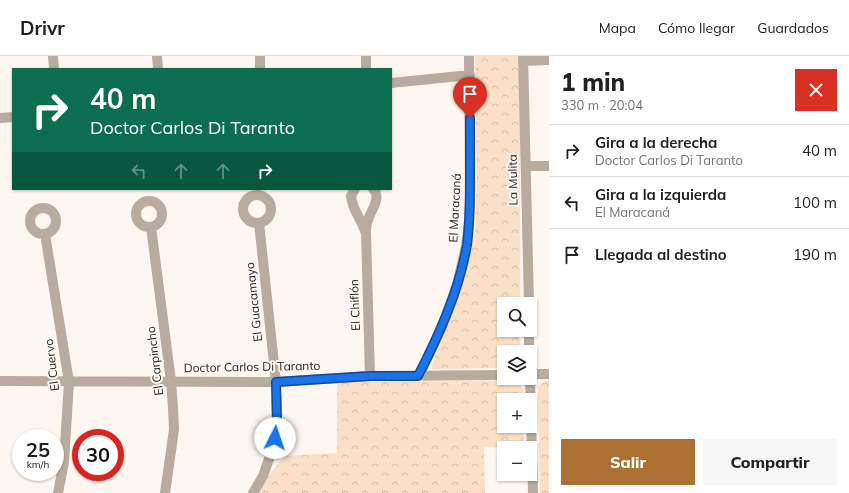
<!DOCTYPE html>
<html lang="es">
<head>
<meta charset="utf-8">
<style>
  :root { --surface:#fff; --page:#f6f6f6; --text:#222; --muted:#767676; --line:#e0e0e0; --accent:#ac7032 }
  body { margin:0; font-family:Mulish,sans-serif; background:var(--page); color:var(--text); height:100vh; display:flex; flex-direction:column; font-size:15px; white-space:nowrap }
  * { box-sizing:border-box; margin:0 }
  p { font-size:13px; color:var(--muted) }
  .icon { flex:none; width:22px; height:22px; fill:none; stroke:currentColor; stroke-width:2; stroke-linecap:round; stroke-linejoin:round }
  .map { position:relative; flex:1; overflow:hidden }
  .panel { display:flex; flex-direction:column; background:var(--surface); width:300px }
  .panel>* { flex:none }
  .guide { position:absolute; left:12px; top:12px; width:380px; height:122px; border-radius:0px; box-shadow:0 1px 3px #0004; background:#0b6e4f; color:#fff; overflow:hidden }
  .controls { position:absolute; left:497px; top:241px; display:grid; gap:8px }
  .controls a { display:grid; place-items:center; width:40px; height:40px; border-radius:0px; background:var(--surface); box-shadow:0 1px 3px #0004; font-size:20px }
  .speed { position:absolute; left:12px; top:373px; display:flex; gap:8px; font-size:20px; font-weight:700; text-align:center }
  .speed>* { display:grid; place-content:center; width:52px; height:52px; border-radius:50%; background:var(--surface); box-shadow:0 1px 3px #0004; line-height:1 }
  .speed small { font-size:10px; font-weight:400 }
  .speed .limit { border:6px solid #d22; background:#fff; color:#111 }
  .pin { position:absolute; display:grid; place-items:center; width:34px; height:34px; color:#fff; margin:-41px -17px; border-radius:50% 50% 50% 0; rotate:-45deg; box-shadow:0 0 4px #0007 }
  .pin .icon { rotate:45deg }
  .me { position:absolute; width:44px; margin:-22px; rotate:4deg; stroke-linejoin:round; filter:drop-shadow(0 0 3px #0008) }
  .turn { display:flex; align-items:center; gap:14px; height:84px; padding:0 12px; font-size:18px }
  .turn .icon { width:52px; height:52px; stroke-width:2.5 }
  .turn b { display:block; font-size:28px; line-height:34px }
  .lanes { display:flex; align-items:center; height:38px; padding:0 12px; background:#0003; justify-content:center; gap:20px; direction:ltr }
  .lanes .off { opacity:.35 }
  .round { display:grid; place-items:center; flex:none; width:42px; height:42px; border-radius:0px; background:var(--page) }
  .headline { display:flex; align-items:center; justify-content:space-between; height:68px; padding:0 12px }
  h1 { font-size:24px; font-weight:800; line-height:30px }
  .action { display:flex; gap:8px; margin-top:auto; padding:8px 12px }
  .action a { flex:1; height:46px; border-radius:0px; background:var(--accent); color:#fff; font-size:16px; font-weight:800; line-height:46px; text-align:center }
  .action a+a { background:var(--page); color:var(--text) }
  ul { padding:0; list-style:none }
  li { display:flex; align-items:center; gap:12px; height:52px; padding:0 12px; border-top:1px solid var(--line) }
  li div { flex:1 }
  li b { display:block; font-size:15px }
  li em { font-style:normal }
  header { display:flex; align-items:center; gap:24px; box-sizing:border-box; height:56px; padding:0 20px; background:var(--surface); border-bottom:1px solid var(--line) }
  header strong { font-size:19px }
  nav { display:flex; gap:22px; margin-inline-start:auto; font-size:14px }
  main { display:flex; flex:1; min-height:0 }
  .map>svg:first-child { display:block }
  .park { fill:url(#park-crowns) }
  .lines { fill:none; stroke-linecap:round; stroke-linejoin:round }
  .minor { stroke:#b9ab9e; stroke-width:10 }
  .route-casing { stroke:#114b97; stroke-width:10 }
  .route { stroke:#1a73e8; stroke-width:7 }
  .labels { text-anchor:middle; stroke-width:4; stroke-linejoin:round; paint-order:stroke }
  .street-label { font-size:12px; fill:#211f1c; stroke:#fef7f1 }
</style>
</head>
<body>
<header>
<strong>Drivr</strong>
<nav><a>Mapa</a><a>Cómo llegar</a><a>Guardados</a></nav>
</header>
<main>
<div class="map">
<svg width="549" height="437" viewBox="0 0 549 437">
  <defs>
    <pattern id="park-crowns" width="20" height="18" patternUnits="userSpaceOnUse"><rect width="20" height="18" fill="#fbdfc6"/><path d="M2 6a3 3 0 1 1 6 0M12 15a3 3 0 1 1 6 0" fill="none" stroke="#d7bfaa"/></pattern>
  </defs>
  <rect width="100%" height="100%" fill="#fef7f1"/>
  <path class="park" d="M475 0H520V248H504V274H520V296H504V312L430 313 453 257 475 177 477 118Z
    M518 325C523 331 524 336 524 344H504V370H524L523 389 484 391 485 437H257L263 427 284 400 337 397V326Z
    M547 325H549V437H540L538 331 541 327Z"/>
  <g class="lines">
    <path class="minor" d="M53 0 54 13
      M157 0 158 13
      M260 0V13
      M366 0V13
      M523 0 529 248
      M523 5 549 4
      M391 27 470 19
      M0 62 13 61
      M526 110H549
      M355 133 351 140C352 153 361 163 365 175
      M243 153a14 14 0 1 1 28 0a14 14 0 1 1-28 0Z
      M136 158a13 13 0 1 1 26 0a13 13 0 1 1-26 0Z
      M30 165a13 13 0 1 1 26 0a13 13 0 1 1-26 0Z
      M151 171 171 325 173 352 174 373 172 388 165 437
      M45 178 69 326 64 406 58 437
      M529 274V296
      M530 318H549
      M370 320 366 177C366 173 366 168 368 164 371 154 382 142 373 133
      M419 320 441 273 457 229 466 190 469 166 470 148 469 0
      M530 322 533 437
      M0 325 276 326 370 320 504 319
      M253 437 263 420 271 397 275 382 277 367 276 326 259 167"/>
  </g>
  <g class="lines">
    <defs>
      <path id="route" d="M275 382 277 367 276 326 370 320H418C439 279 459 235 467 189 470 166 470 143 470 120 470 101 470 81 470 62"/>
    </defs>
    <use href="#route" class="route-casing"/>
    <use href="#route" class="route"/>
  </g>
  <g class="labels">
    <g class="street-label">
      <text transform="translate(513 124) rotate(-91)" y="4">La Mulita</text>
      <text transform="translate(455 152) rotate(-87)" y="4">El Maracaná</text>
      <text transform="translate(254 246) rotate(-96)" y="4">El Guacamayo</text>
      <text transform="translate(355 249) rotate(-92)" y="4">El Chiflón</text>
      <text transform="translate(155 305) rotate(-97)" y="4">El Carpincho</text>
      <text transform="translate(52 309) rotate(-97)" y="4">El Cuervo</text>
      <text transform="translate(252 311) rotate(-1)" y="4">Doctor Carlos Di Taranto</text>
    </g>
  </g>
</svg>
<div class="controls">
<a><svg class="icon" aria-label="search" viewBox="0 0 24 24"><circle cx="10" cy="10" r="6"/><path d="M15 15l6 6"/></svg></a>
<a><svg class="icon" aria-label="layers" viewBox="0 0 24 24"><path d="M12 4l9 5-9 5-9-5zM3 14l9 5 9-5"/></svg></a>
<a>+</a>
<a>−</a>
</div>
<div class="speed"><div>25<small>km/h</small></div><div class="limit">30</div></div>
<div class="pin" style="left:470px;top:62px;background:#d93025"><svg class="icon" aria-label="arrive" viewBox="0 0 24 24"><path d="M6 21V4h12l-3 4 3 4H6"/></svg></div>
<svg class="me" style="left:275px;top:382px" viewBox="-20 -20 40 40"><circle r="19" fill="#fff"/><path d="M0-13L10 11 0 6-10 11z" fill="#1a73e8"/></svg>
<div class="guide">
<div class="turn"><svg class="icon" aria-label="right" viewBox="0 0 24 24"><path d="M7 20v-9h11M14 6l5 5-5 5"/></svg><div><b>40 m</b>Doctor Carlos Di Taranto</div></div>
<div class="lanes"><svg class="icon off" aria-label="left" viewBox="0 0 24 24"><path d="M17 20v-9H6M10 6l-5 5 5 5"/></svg><svg class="icon off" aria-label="ahead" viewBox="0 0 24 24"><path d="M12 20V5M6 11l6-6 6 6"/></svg><svg class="icon off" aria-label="ahead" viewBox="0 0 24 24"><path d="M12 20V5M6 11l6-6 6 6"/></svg><svg class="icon" aria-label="right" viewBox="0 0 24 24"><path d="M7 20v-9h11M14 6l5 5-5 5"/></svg></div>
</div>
</div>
<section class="panel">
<div class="headline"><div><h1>1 min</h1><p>330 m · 20:04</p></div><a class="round" style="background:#d93025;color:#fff"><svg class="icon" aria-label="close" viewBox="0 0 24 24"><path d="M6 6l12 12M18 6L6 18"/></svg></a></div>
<ul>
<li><svg class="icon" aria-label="right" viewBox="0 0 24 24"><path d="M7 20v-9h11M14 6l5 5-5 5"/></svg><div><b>Gira a la derecha</b><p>Doctor Carlos Di Taranto</p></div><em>40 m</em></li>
<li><svg class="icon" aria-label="left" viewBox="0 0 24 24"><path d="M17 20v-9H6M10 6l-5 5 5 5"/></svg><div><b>Gira a la izquierda</b><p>El Maracaná</p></div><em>100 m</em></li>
<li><svg class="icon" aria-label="arrive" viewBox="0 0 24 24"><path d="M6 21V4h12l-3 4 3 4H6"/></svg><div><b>Llegada al destino</b></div><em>190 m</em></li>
</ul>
<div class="action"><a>Salir</a><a>Compartir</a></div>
</section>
</main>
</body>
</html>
